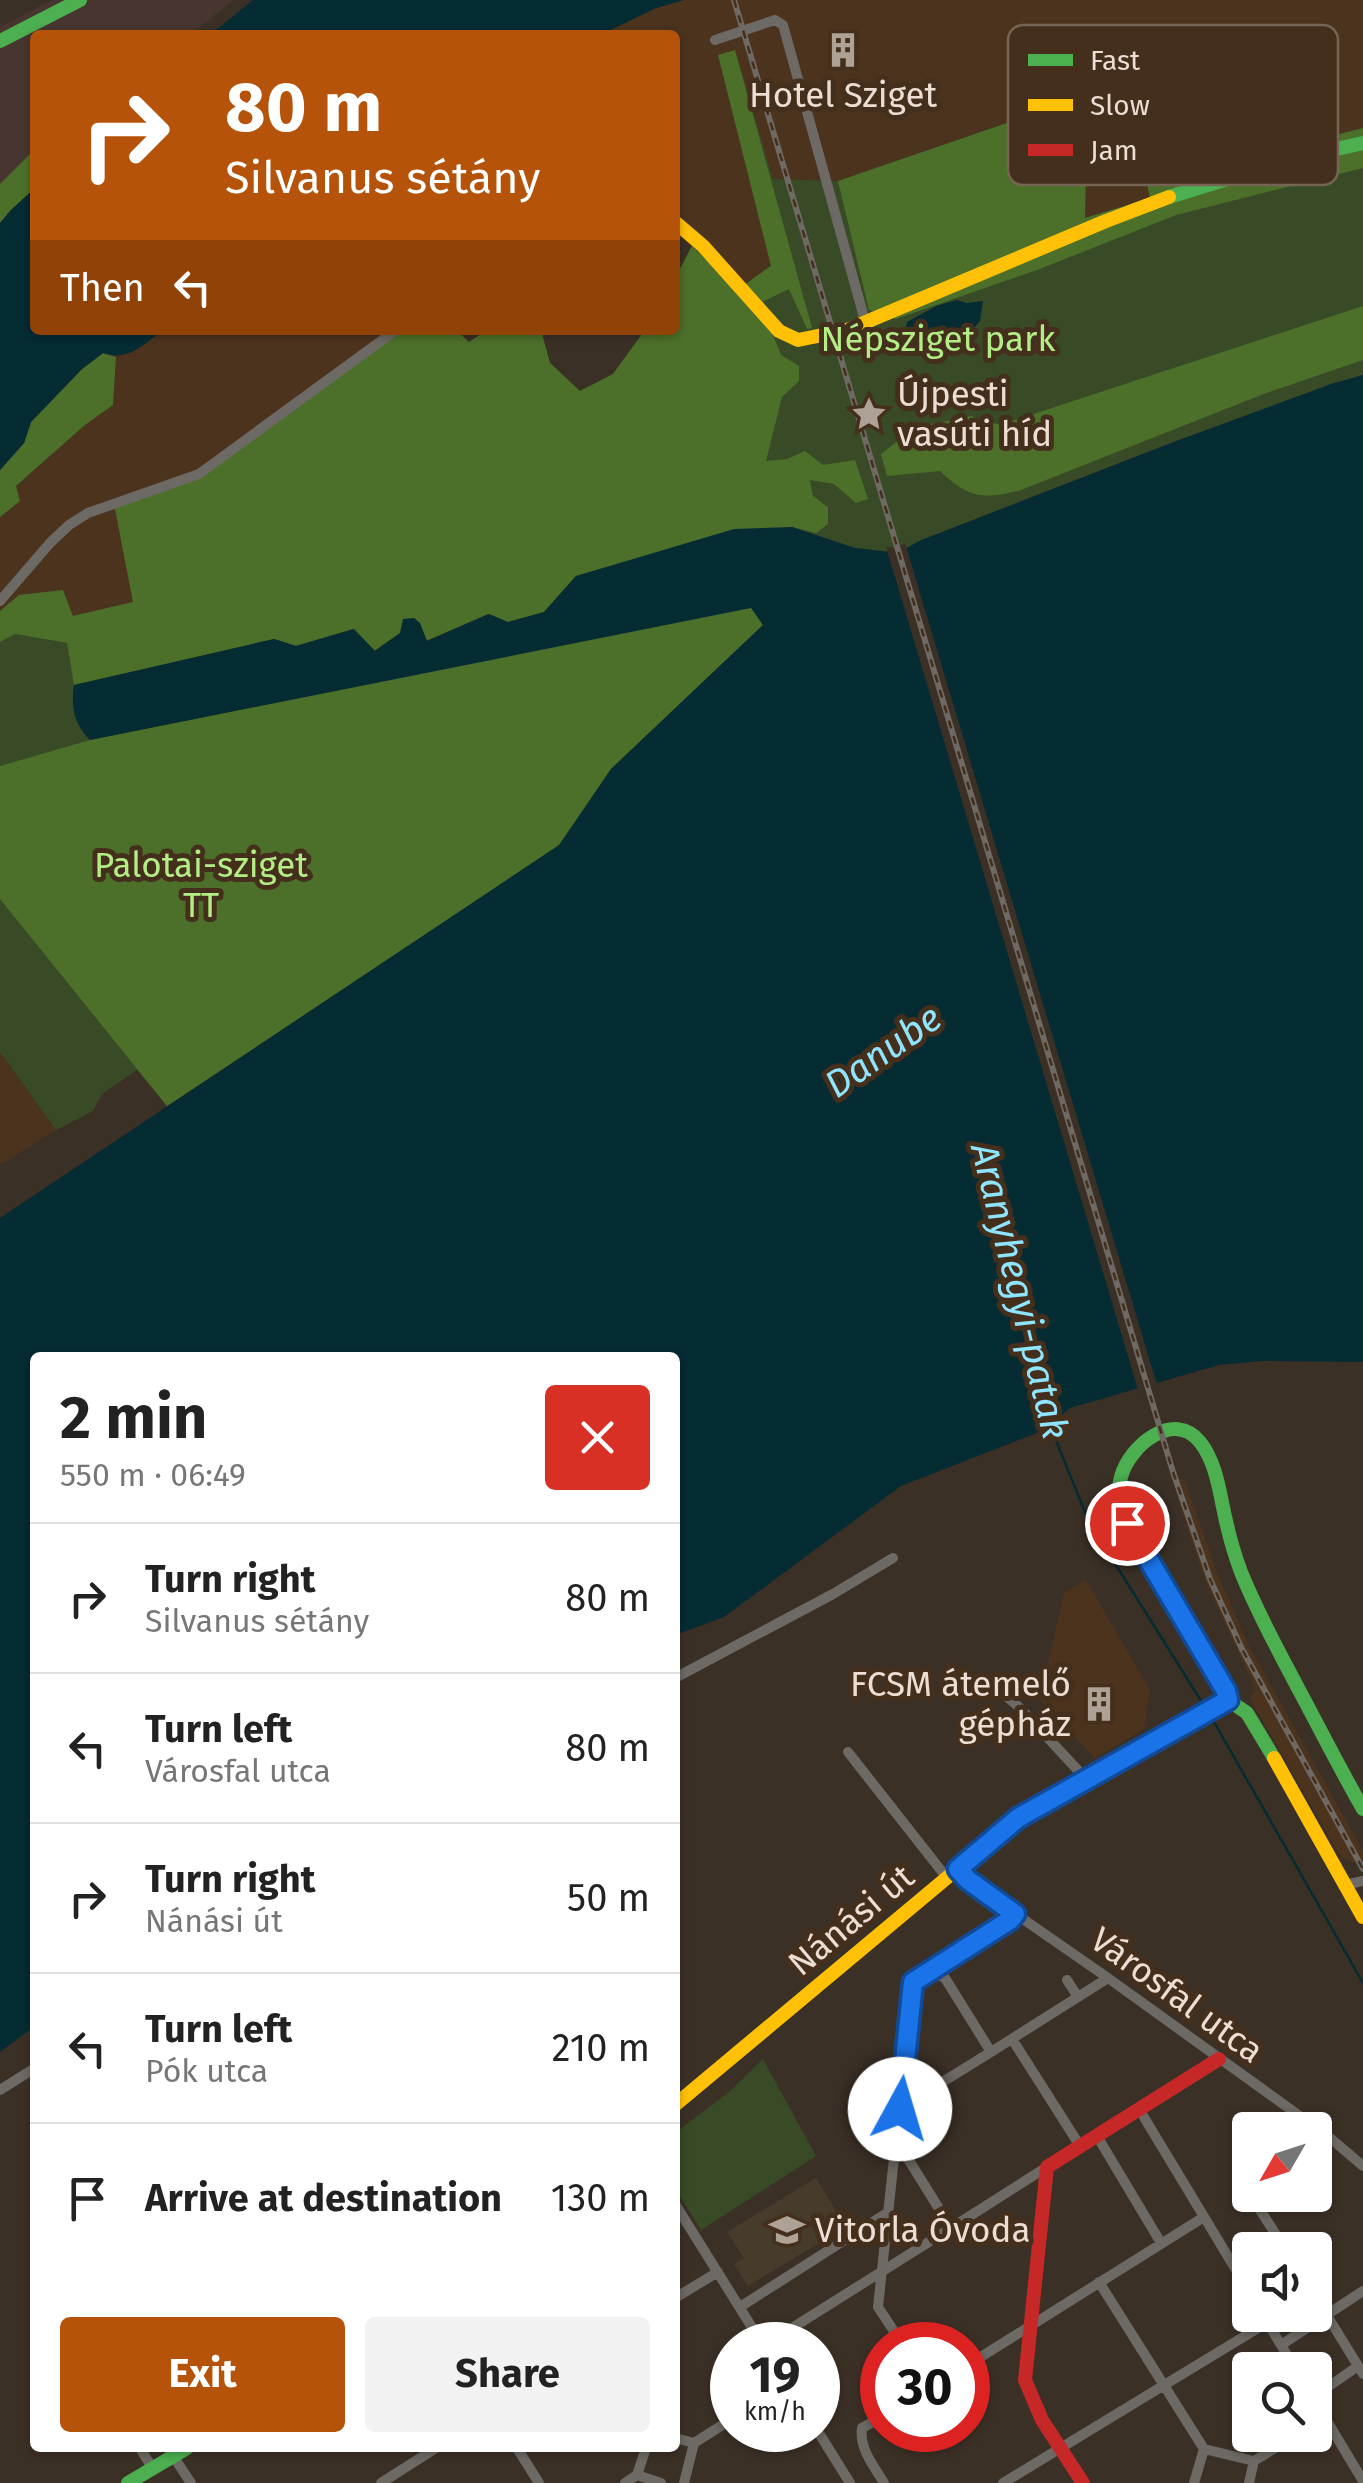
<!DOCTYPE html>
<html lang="en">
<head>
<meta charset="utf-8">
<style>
  :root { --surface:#fff; --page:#f2f2f2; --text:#222; --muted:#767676; --line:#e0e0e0; --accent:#b45309 }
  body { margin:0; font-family:"Fira Sans",sans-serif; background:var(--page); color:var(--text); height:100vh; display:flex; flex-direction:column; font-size:38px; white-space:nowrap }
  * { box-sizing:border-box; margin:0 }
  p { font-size:32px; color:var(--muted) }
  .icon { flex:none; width:55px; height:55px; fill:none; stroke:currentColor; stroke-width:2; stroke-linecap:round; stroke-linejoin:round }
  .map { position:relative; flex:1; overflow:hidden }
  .sheet { position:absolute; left:30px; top:1352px; width:650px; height:1100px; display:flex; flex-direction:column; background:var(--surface); border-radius:10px; box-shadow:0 2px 8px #0004 }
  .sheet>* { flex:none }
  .hud { position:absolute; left:30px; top:30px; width:650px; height:305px; border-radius:10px; box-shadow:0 2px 8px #0004; background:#b45309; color:#fff; overflow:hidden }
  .needle { width:65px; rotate:231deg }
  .fabs { position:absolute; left:1232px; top:2112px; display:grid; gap:20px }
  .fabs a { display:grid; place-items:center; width:100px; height:100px; border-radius:10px; background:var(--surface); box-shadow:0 2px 8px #0004; font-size:50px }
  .speed { position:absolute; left:710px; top:2322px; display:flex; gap:20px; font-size:50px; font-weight:700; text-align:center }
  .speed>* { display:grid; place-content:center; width:130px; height:130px; border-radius:50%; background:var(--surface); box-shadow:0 2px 8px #0004; line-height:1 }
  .speed small { font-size:25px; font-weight:400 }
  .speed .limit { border:15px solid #d22; background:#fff; color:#111 }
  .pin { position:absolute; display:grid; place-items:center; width:85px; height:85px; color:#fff; margin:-42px; border:5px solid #fff; border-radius:50%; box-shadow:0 2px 10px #0007 }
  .me { position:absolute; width:110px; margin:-55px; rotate:6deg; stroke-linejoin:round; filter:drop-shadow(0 0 8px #0008) }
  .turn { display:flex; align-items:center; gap:35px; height:210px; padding:0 30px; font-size:45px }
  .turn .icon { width:130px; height:130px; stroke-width:2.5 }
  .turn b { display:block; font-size:70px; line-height:85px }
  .then { display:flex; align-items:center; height:95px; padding:0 30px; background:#0003; gap:20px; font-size:38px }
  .round { display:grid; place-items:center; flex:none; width:105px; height:105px; border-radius:10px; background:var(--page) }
  .overview { display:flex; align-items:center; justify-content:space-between; height:170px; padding:0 30px }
  h1 { font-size:60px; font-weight:700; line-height:75px }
  .action { display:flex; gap:20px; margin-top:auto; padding:20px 30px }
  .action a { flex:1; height:115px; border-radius:10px; background:var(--accent); color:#fff; font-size:40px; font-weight:700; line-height:115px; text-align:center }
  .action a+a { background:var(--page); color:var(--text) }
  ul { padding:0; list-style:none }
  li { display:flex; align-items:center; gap:30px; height:150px; padding:0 30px; border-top:2px solid var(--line) }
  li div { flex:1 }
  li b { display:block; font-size:38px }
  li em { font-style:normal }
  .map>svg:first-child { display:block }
  .commercial { fill:#483530 }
  .built { fill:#4c331e }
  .education { fill:#473b2c }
  .green { fill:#384b26 }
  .forest { fill:#4c702a }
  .water { fill:#052b33 }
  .pier { fill:#3b3026 }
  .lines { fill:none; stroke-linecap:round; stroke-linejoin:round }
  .stream { stroke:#052b33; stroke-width:2.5 }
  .street { stroke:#6d6964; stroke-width:10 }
  .fast { stroke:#4caf50; stroke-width:14 }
  .slow { stroke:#ffc107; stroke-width:14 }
  .jam { stroke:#c62828; stroke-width:14 }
  .rail-casing { stroke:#6f6963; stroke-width:6 }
  .rail { stroke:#442f1d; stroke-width:2.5; stroke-dasharray:8; stroke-linecap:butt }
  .route-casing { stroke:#114b97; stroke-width:25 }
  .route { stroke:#1a73e8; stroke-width:18 }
  .labels { text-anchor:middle; stroke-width:10; stroke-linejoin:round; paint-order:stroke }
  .poi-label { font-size:35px; fill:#ecded3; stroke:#442f1d; text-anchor:start }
  .park-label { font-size:35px; fill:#b2ee85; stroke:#442f1d }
  .street-label { font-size:35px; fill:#ecded3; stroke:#442f1d }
  .water-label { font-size:38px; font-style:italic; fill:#90e5fe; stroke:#442f1d }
  .key { fill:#442f1d; stroke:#766454; stroke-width:2.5 }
  .key-label { font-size:28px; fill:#ecded3 }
</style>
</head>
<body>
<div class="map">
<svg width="1363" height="2483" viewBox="0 0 1363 2483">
  <rect width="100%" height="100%" fill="#3b3026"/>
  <path class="commercial" d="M52 0H234L189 35H35V149L0 184V27Z"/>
  <path class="built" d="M684 0H1363V128L1148 183 1151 198 1084 218 1086 164 1065 136 1054 107 838 181 772 179 734 50 718 56 771 265 737 290 675 230V35H600L656 8Z
    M163 330H403L340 371 134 602 72 616 63 590 0 611V517L20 501 16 487 85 425 113 405 116 357 131 353Z
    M0 1052 56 1130 0 1165Z
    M1184 1478 1217 1573 1250 1648 1363 1851V1858L1353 1863 1341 1857 1249 1697 1256 1691 1204 1578 1184 1517 1173 1481Z
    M1086 1580 1150 1690 1144 1729 1095 1758 1040 1700 1064 1593Z"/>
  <path class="education" d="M816 2178 846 2227 748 2286 734 2264 744 2258 727 2232Z"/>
  <path class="green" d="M735 50 773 179 838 181 1054 107 1065 136 1086 164 1085 218 1150 198 1147 183 1363 128V375L1331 385 1171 443 919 541 898 553 855 548 792 527 734 529 576 576 544 612 508 622 488 614 426 641 420 623 414 618 403 620 400 633 374 651 353 629 296 646 274 639 74 685C71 708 74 723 90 740L751 607 763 625 611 769 560 845 167 1106 137 1070 102 1094 93 1111 56 1130 0 1052V642L15 634 67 643 73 674 72 616 134 602 114 504 199 474 340 371 403 330H456L469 342 487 330H541L550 363 580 391 613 374 645 330H675V278L692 246 737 290 771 265 718 55Z
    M763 2059 816 2156 701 2230 675 2188V2133L729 2092Z"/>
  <path class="forest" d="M735 50 812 328 807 329 789 289 760 303 781 355 799 366V381L782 397 766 461 787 459 805 451 823 465 855 460 868 499 856 503 834 484 810 480 813 496 828 507V524L816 533 792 527 576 576 544 612 508 622 488 614 426 641 400 633 374 651 353 629 296 646 274 639 74 685 67 643 15 634 0 642V611L19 595 63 590 73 616 133 602 114 504 199 474 340 371 403 330H456L469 342 487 330H541L550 363 580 391 613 374 645 330H675V278L692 246 737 290 771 266 718 55Z
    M1054 107 1065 136 1086 164 1085 218 1150 198 1147 183 1363 128V168L1176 215 1037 270 896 319 869 310 838 181Z
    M35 149V188L11 210 0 223V184Z
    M1363 306V360L1266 393 1021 490C984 500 968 498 940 471L887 476 881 454 916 427 971 416 1000 425Z
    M103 353 116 357 113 405 85 425 16 486 20 501 0 517V470L24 443 31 422 82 369Z
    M751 607 763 625 611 769 560 845 167 1106 0 899V766L90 740Z"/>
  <path class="water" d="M253 0H684L656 8 600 35H210Z
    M35 188V330H163C143 345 129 361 103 353L82 369 31 422 24 443 0 470V223L11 210Z
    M957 300 967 303 983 301 980 321 974 328 960 330 945 337 934 336 926 329 906 327 907 322 936 306Z
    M1363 375V1362L1262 1361 1219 1365 1070 1408 1044 1430 901 1486 724 1617 675 1635V1358H35V2026L0 2052V1218L559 845 611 769 763 625 751 608 90 740C74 723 71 708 74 685L274 639 296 646 354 629 375 651 400 633 403 619 414 618 420 623 427 641 489 614 508 622 544 612 576 576 734 529 792 527 855 548 898 553 919 541 1171 443 1331 384Z"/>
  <path class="pier" d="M905 543 1158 1388 1139 1393 886 547 897 548Z"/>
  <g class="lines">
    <path class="stream" d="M1049 1423 1089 1522 1203 1704
      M1210 1715 1363 1983"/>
    <path class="street" d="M715 40 775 20 783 25 865 321
      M0 601 50 543 69 525 88 513 199 474 396 330
      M675 1678 833 1594 893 1558
      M988 1681 1019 1707 1086 1779
      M848 1752 947 1878
      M958 1869 974 1885 1108 1978 1329 2137 1363 2166
      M1345 1885 1363 1881
      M1067 1980 1078 1997
      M1012 2039 1080 2146
      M991 2052 1108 1978
      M0 2090 35 2068
      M899 2109 991 2052 945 1978 932 1971
      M1139 2109 1250 2293
      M1097 2136 1161 2243
      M675 2204 763 2345
      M1260 2210 1286 2250
      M951 2228 1047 2167
      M1099 2282 1204 2449
      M1315 2296 1363 2374
      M675 2298 718 2272
      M740 2307 887 2213
      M1263 2315 1296 2370
      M765 2345 951 2228 897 2141
      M903 2345 878 2307 913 1982 1010 1920 1015 1914
      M1281 2345 1363 2291
      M968 2365 1204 2217
      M1315 2396 1358 2366
      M1315 2401 1363 2481
      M882 2417 862 2428C859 2449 874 2466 884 2483
      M817 2430 850 2483
      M675 2438 694 2443 732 2419
      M140 2448 153 2469
      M517 2448 539 2483
      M173 2456 191 2483
      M637 2475 661 2483
      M381 2483 436 2448
      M625 2483 637 2475 646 2448
      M684 2483 694 2443
      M1003 2483 1268 2322
      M1194 2483 1204 2449 1254 2461
      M1249 2483 1254 2461 1296 2435"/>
    <path class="fast" d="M0 41 80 0
      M1169 197 1292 159 1363 143
      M1274 1758 1247 1713 1228 1700 1225 1691 1124 1514C1120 1502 1117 1490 1121 1477 1129 1446 1174 1409 1200 1442 1217 1463 1220 1496 1226 1521 1230 1539 1235 1556 1241 1572 1257 1612 1278 1650 1298 1688 1320 1729 1340 1769 1363 1809
      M128 2483 187 2448"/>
    <path class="slow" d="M675 222 703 246 779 331 798 340 847 330 1106 221 1169 197
      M1274 1758 1363 1917
      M675 2105 998 1835"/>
    <path class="jam" d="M998 1835 1018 1818 1221 1701 1228 1700
      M1083 2483 1042 2420 1025 2380 1047 2167 1219 2059"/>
    <defs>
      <path id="rail" d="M734 0 1173 1472 1210 1579 1242 1649 1363 1869"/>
    </defs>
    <use href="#rail" class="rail-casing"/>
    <use href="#rail" class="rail"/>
  </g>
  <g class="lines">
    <defs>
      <path id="route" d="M900 2109 913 1982 1010 1920 1015 1914 968 1880 958 1869 1018 1818 1228 1700 1226 1691 1127 1523"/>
    </defs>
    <use href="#route" class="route-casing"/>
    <use href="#route" class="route"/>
  </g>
  <defs>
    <symbol id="building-bare" viewBox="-9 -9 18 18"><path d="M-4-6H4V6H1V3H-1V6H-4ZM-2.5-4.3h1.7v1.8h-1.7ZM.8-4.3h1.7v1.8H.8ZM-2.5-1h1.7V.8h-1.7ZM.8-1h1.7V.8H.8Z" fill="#aea196" stroke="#442f1d" stroke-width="2.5" paint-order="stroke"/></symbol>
    <symbol id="sight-bare" viewBox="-9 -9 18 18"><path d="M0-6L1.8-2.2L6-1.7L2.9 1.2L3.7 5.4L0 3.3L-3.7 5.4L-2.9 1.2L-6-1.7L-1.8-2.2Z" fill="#aea196" stroke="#442f1d" stroke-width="2.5" paint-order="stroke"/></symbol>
    <symbol id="school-bare" viewBox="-9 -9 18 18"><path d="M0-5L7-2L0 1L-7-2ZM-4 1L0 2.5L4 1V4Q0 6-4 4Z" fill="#aea196" stroke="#442f1d" stroke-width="2.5" paint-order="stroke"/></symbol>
  </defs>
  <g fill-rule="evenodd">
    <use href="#building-bare" x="818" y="25" width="50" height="50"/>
    <use href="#sight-bare" x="844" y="389" width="50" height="50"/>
    <use href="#building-bare" x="1074" y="1679" width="50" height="50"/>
    <use href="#school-bare" x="762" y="2205" width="50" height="50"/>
  </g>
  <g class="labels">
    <g class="poi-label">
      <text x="843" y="107" text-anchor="middle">Hotel Sziget</text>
      <text x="897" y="406">Újpesti<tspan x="897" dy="40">vasúti híd</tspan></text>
      <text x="1071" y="1696" text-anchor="end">FCSM átemelő<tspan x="1071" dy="40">gépház</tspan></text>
      <text x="815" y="2242">Vitorla Óvoda</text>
    </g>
    <g class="park-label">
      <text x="938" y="351">Népsziget park</text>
      <text x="201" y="877">Palotai-sziget<tspan x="201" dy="40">TT</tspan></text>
    </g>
    <g class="street-label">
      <text transform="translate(851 1920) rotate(-40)" y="12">Nánási út</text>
      <text transform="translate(1177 1995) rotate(36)" y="12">Városfal utca</text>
    </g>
    <g class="water-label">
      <text transform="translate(883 1051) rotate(-35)" y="13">Danube</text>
      <text transform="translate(1020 1291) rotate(76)" y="13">Aranyhegyi-patak</text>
    </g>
  </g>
  <rect x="1008" y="25" width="330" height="160" rx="15" class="key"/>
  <rect x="1028" y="54" width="45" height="12" fill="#4caf50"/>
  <rect x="1028" y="99" width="45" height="12" fill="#ffc107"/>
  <rect x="1028" y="144" width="45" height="12" fill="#c62828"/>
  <g class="key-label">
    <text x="1090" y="70">Fast</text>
    <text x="1090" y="115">Slow</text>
    <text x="1090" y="160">Jam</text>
  </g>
</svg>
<div class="fabs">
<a><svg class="needle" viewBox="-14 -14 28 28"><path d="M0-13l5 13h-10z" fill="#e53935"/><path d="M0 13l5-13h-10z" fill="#767676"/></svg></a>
<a><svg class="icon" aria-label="sound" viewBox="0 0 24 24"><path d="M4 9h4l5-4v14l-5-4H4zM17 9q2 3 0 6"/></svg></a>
<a><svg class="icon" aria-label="search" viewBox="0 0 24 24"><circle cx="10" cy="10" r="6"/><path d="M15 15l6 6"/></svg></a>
</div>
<div class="speed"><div>19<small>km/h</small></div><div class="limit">30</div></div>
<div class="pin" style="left:1127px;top:1523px;background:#d93025"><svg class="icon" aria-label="arrive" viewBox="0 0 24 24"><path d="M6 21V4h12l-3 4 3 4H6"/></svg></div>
<svg class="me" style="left:900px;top:2109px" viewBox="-20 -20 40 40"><circle r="19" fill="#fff"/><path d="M0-13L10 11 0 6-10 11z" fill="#1a73e8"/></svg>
<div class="hud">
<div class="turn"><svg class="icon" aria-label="right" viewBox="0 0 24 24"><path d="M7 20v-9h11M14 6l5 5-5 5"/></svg><div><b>80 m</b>Silvanus sétány</div></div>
<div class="then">Then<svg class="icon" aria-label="left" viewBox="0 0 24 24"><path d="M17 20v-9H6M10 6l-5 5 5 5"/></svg></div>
</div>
<section class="sheet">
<div class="overview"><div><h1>2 min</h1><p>550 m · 06:49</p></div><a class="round" style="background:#d93025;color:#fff"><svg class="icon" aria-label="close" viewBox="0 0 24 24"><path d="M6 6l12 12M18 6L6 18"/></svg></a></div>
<ul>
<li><svg class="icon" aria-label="right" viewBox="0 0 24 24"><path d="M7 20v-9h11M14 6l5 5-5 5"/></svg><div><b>Turn right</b><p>Silvanus sétány</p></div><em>80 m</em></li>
<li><svg class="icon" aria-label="left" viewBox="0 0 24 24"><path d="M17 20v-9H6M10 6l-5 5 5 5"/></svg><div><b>Turn left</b><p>Városfal utca</p></div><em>80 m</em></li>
<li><svg class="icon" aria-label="right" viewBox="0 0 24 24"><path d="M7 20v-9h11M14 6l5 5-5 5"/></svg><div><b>Turn right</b><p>Nánási út</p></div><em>50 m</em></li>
<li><svg class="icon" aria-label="left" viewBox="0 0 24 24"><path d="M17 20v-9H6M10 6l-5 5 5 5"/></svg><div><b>Turn left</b><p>Pók utca</p></div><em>210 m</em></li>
<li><svg class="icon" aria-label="arrive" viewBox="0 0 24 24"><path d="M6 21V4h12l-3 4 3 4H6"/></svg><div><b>Arrive at destination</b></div><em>130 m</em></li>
</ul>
<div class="action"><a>Exit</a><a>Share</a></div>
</section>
</div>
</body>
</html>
